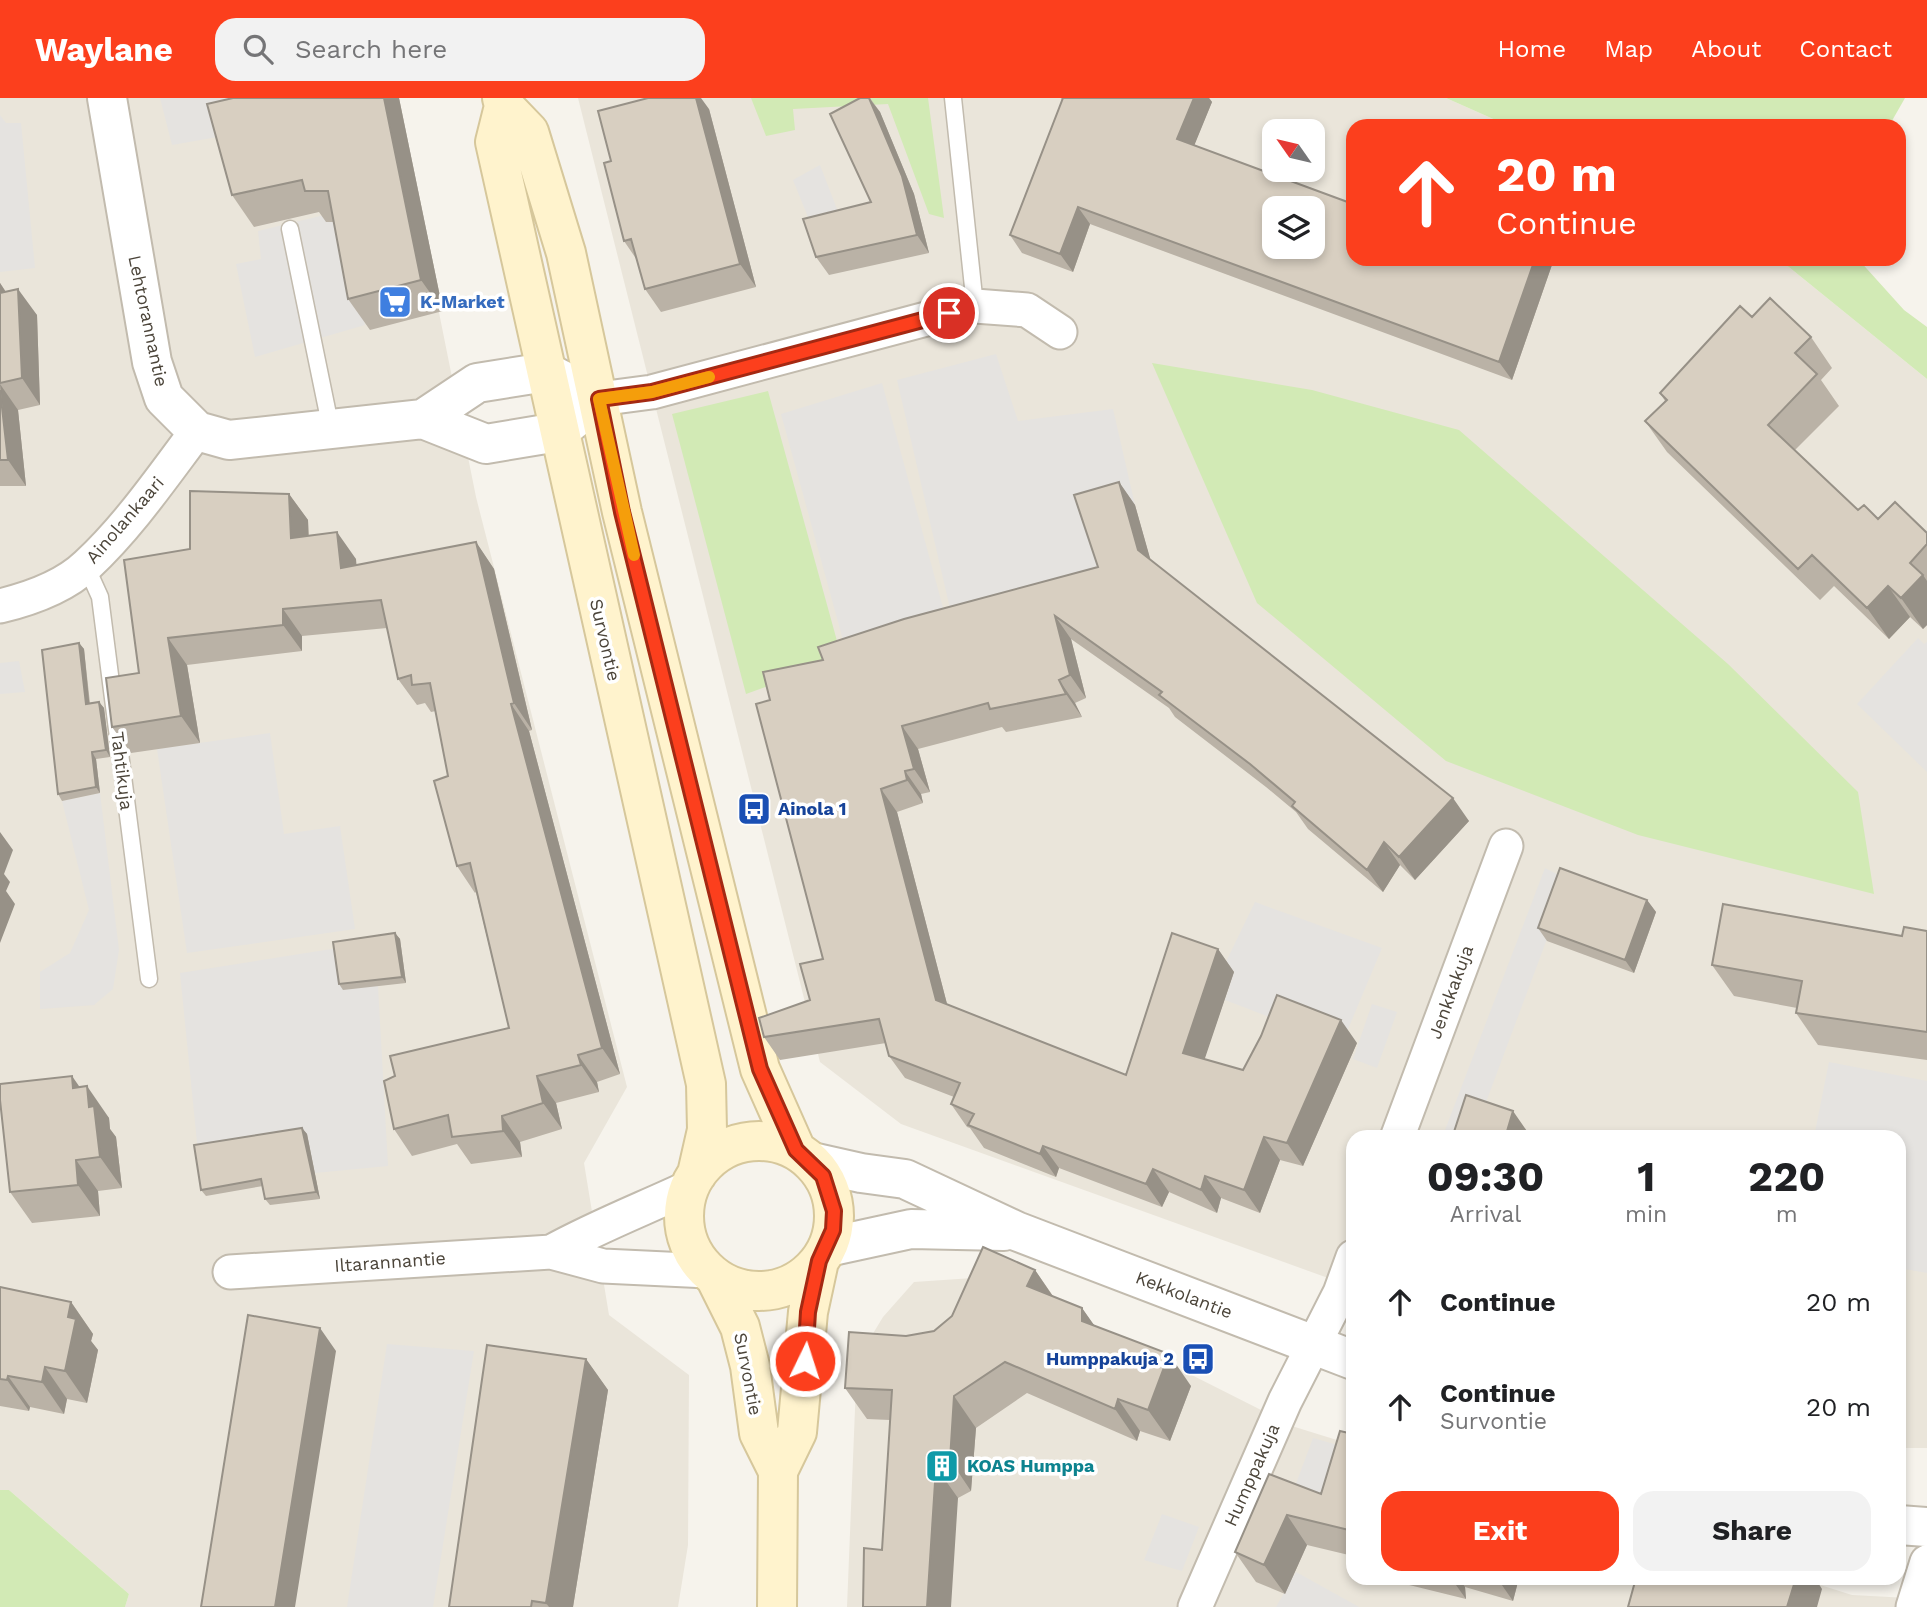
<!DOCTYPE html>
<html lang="en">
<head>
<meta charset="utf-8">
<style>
  :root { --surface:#fff; --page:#f2f2f2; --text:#202124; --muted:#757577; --accent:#fc3f1d }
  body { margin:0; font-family:"Work Sans",sans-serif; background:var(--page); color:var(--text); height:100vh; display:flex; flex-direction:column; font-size:26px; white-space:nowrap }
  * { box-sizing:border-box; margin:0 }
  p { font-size:23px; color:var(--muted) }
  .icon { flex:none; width:38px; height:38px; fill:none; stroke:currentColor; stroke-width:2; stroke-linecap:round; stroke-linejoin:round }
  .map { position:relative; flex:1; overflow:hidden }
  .drawer { position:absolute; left:1346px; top:1032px; width:560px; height:455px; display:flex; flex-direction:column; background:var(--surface); border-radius:21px; box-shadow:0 4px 10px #0003 }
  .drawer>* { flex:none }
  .top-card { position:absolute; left:1346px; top:21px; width:560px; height:147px; border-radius:21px; box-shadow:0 4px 10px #0003; background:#fc3f1d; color:#fff; overflow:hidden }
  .needle { width:46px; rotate:304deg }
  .buttons { position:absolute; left:1262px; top:21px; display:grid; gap:14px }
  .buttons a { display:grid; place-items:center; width:63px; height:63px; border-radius:14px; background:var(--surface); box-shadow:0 4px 10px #0003; font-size:35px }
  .pin { position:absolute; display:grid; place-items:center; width:60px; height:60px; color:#fff; margin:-30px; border:4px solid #fff; border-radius:50%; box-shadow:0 2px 7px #0007 }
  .me { position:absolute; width:77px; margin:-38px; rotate:4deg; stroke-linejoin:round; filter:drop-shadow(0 0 5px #0008) }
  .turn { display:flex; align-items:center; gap:24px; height:147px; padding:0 35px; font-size:32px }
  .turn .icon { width:91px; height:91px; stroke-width:2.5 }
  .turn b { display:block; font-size:49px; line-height:60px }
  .eta { display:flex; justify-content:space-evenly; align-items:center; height:119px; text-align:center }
  .eta b { font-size:42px; font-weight:700; line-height:49px }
  .primary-button { display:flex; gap:14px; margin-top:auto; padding:14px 35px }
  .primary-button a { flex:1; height:80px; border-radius:21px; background:var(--accent); color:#fff; font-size:28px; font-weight:700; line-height:80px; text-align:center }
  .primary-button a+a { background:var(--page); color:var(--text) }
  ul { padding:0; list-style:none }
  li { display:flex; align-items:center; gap:21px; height:105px; padding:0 35px }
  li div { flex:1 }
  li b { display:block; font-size:26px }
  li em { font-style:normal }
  header { display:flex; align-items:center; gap:42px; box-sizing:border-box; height:98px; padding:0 35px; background:var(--accent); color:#fff }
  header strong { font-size:33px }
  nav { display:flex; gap:38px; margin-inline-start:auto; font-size:24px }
  .search { width:490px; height:63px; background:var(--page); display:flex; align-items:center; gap:18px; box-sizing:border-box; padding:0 24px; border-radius:21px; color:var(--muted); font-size:26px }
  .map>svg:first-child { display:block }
  .residential { fill:#eae5da; fill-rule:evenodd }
  .green { fill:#d2eab5 }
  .parking { fill:#e5e3e0 }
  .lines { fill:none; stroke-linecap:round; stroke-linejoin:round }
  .service-casing { stroke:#c2bbae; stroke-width:19 }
  .minor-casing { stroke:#c2bbae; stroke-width:37 }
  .tertiary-casing { stroke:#c2bbae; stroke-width:42 }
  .secondary-casing { stroke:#d6c79b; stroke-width:42 }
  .service { stroke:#fff; stroke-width:16 }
  .minor { stroke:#fff; stroke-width:33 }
  .tertiary { stroke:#fff; stroke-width:38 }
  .secondary { stroke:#fff3cd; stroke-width:38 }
  .wall { fill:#bab2a6 }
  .shaded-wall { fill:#979187 }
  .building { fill:#d8cfc1; stroke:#979187; stroke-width:2; fill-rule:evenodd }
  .route-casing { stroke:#a42913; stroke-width:18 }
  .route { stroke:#fc3f1d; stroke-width:12 }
  .slow { stroke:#f59e0b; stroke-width:12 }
  .labels { text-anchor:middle; stroke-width:7; stroke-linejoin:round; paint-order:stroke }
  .shop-label { font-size:18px; font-weight:bold; fill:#366cbe; stroke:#fff; text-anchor:start }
  .street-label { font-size:18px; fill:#4b4439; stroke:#fff }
  .transit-label { font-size:18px; font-weight:bold; fill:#164399; stroke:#fff; text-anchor:start }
  .culture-label { font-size:18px; font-weight:bold; fill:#0d838f; stroke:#fff; text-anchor:start }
</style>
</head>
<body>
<header>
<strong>Waylane</strong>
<div class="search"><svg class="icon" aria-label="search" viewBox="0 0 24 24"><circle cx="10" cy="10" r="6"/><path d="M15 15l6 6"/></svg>Search here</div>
<nav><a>Home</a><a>Map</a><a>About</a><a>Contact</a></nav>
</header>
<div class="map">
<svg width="1927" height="1509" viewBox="0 0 1927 1509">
  <rect width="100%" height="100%" fill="#f6f3ec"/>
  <path class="residential" d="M0 0H396L476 399 627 989 584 1065 609 1217 689 1277 688 1447 678 1509H125L129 1496 9 1392H0Z
    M578 0H1446L1509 28H1353V161H1779L1927 281V1350H1899V1040H1353V1189L901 1026 820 964ZM1274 33H1312V72H1274ZM1274 110H1312V149H1274Z
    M973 1180 1047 1204 1295 1329 1353 1347V1480H1798L1852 1497 1927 1501V1509H847L857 1262 883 1219 914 1184Z"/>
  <path class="green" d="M751 0H928L944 120 929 116 888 6 793 11 795 32 766 38Z
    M1446 0H1905L1889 28H1509Z
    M1779 161H1858L1904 212 1927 229V281Z
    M1152 265 1312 292 1459 332 1728 566 1858 694 1874 796 1638 737 1446 663 1257 505Z
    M768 293 842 561 746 596 672 316Z
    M0 1392H9L129 1496 125 1509H0Z"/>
  <path class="parking" d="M160 0H277L229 37 172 47Z
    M0 17 6 25H21L35 170 0 174Z
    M820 67 845 132 816 139 793 82Z
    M341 113 365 227 255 259 236 166 261 161 258 133Z
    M996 256 1018 323 1113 311 1135 407 1114 492 955 532 897 282Z
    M882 285 948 528 846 553 781 316Z
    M1918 540 1924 546 1927 544V674L1857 606Z
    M19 563 25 594 0 596V565Z
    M270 635 284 736 340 728 355 831 187 855 157 651Z
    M100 695 119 852 113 891 94 907 40 911V874L70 855 89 812 62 703Z
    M1545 770 1569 782 1473 1039 1442 1040Z
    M1255 804 1382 850 1346 936 1306 933 1225 902 1234 874 1223 870Z
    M338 850 378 888 388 1068 315 1075 306 1036 198 1054 180 875Z
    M1372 906 1397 914 1377 970 1353 961Z
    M1829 964 1927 983V1175L1899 1170V1040L1814 1039Z
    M387 1246 474 1253 433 1509H347Z
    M1313 1340 1341 1348 1321 1399 1294 1391Z
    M1162 1416 1199 1429 1182 1473 1144 1462Z
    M1296 1474 1359 1509H1276Z"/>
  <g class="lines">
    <defs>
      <path id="service" d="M953 0 975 208
        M290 131 331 331
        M86 468 100 499 149 881"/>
      <path id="minor" d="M599 301 652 294 975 208 1027 212 1060 234
        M0 508C29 501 65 488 87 467 129 428 163 378 197 333
        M1397 1040 1506 748
        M551 1154C596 1129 643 1111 690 1089
        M230 1174 551 1154 603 1168 708 1173
        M1195 1509 1285 1303 1340 1195 1353 1159
        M1913 1509 1927 1464"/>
      <path id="tertiary" d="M107 0 152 264 164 300 197 333 229 342 423 321 486 346 558 334 599 301 546 274 477 285 423 321
        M812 1064 861 1075 905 1081 1016 1133 1353 1262
        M828 1149 911 1131 1004 1133
        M1899 1427 1927 1429"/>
      <path id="secondary" d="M502 0 504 8 495 44 706 986 707 1032 697 1076
        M504 8 529 34 566 155 622 414 760 971 796 1052
        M684 1118a75 75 0 1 1 150 0a75 75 0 1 1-150 0Z
        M715 1179 740 1229 750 1268 759 1335 778 1373 777 1509
        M778 1373 797 1334 808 1214 819 1163"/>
    </defs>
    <use href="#service" class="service-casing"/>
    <use href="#minor" class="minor-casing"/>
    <use href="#tertiary" class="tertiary-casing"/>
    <use href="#secondary" class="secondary-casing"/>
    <use href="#service" class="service"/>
    <use href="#minor" class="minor"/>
    <use href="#tertiary" class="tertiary"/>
    <use href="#secondary" class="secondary"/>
  </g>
  <path class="wall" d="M233 0H399L443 213 370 232 348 201 334 124H326L319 114 254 129 232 97Z
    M860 0H870L880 14 914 96 929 155 829 177 816 159 871 104Z
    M1061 0H1209L1212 4 1194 47 1353 161H1554L1512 282 1090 126 1073 174 1022 155 1010 137 1062 2Z
    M709 11 756 189 661 214 645 191 637 162 624 143 611 63Z
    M0 185 6 194 37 217 40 307 18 312 26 388H0Z
    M1752 219 1811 239 1832 270 1821 282 1839 308 1795 352 1858 412 1878 421 1927 435V527L1923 531 1910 519 1889 541 1834 488 1820 502 1667 354 1645 323 1665 303 1660 295Z
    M1119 384 1135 407 1150 461 1469 723 1415 782 1400 767 1383 794 1308 731 1296 714 1266 689 1175 619 1169 610 1071 541 1086 600 1075 605 1082 619 1006 634 1002 629 918 651 930 694 921 696 923 705 897 714 947 906 1126 977 1218 851 1234 874 1204 961 1243 972 1357 945 1303 1068 1280 1062 1260 1115 1221 1100 1217 1115 1169 1094 1162 1109 1059 1070 1056 1079 984 1050 970 1030 967 1029 951 1006 954 999 905 980 889 958 886 945 780 962 764 939 810 902 823 861 770 602 823 562 1098 469Z
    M289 396 308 422 309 438 356 461V467L476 444 494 471 532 632 529 633 620 976 597 984 599 994 556 1005 562 1031 520 1044 522 1059 471 1066 457 1046 412 1058 394 1031 509 930 476 794 475 795 457 768 448 678 436 613 431 614 425 605 417 607 398 581 387 530 302 538V553L187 567 200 645 131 655 112 629 139 575 190 451Z
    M79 545 84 551 90 605 99 604 104 610 110 659 96 661 100 695 62 703 58 696Z
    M1647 802 1656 814 1634 875 1547 843 1538 830Z
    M1927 833V962L1818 947 1796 915 1797 910 1734 898 1712 867 1902 838Z
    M395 835 400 841 406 885 343 892 339 886Z
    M80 989 109 1020 110 1031 116 1039 122 1090 98 1093 100 1118 32 1125 10 1094Z
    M302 1030 307 1036 320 1101 270 1107 265 1101 263 1088 206 1098 201 1092Z
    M1035 1172 1053 1198 1082 1210 1094 1228 1191 1288 1170 1343 1140 1333 1137 1343 1027 1295 976 1330 971 1393 958 1400 882 1452 890 1322 867 1321 845 1290 906 1238 934 1233Z
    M0 1189 71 1204 93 1236 91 1243 98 1252 87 1305 67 1301 64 1316 30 1309 29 1313 0 1308Z
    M586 1261 608 1292 573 1509H449Z
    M1353 1336V1458L1307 1447 1285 1496 1256 1484 1235 1454 1269 1376 1321 1396Z
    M1395 1480H1519L1513 1503 1465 1489 1466 1501 1397 1484Z"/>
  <path class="shaded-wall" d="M384 0H399L443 213 421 182Z
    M696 0H701L709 11 756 189 740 166Z
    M869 0 880 14 914 96 929 155 917 137Z
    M1194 0H1209L1212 4 1190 58 1177 41Z
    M1078 109 1090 126 1073 174 1060 156Z
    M1535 161H1554L1512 282 1499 264Z
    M0 185 13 205 0 201Z
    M18 191 37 217 40 307 22 280Z
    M0 286 18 312 26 388 8 362Z
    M1119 384 1135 407 1154 474 1138 452Z
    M289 396 308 422 309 467 291 440Z
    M337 434 356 461 359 496 341 470Z
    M476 444 494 471 532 632 514 605Z
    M1923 477 1927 483V527L1923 531 1901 500Z
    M1888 488 1910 519 1889 541 1867 510Z
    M283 511 302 538V553L283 527Z
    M1055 518 1071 541 1086 600 1070 577Z
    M168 540 187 567 200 645 181 618Z
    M79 545 84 551 90 612 86 606Z
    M1059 582 1075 605 1082 619 1066 596Z
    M99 604 104 610 110 659 106 652Z
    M511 606 529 633 620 976 602 950Z
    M902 628 918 651 930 694 914 671Z
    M92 654 96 661 100 695 96 689Z
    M905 673 921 696 923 705 907 682Z
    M881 691 897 714 952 925 936 902Z
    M1453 700 1469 723 1415 782 1399 759Z
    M0 734 13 752 4 776 10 784 6 793 15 806 0 845Z
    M1384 744 1400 767 1383 794 1367 772Z
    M1647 802 1656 814 1634 875 1625 862Z
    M395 835 400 841 406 885 402 879Z
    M1218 851 1234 874 1199 978 1183 955Z
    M1341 922 1357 945 1303 1068 1287 1045Z
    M578 957 597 984 599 994 581 967Z
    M72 978 88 1001 87 988 109 1020 110 1031 116 1039 122 1090 100 1059 73 990Z
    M537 978 556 1005 562 1031 543 1005Z
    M1513 1013 1529 1036 1528 1040H1505Z
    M502 1018 520 1044 522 1059 503 1033Z
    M302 1030 307 1036 320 1101 316 1094Z
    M1264 1039 1280 1062 1260 1115 1244 1092Z
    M1043 1048 1059 1070 1056 1079 1040 1056Z
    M76 1062 98 1093 100 1118 78 1087Z
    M1153 1071 1169 1094 1162 1109 1146 1086Z
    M1205 1078 1221 1100 1217 1115 1201 1092Z
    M1035 1172 1056 1203 1027 1188Z
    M71 1204 93 1236 91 1243 98 1252 87 1305 65 1273 68 1219Z
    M1082 1210 1104 1241 1082 1223Z
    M320 1230 336 1253 295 1509H275Z
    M1169 1256 1191 1288 1170 1343 1148 1312Z
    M586 1261 608 1292 573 1509H549L546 1505Z
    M45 1269 67 1301 64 1316 42 1284Z
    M8 1278 30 1309 29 1313 7 1282Z
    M954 1298 976 1330 971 1393 950 1362Z
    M1118 1301 1140 1333 1137 1343 1115 1311Z
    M936 1369 958 1400 951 1509H927Z
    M1287 1417 1307 1447 1285 1496 1264 1467Z
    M1451 1480H1459L1465 1489 1466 1501Z
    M1497 1480H1519L1513 1503Z
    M1796 1480H1815L1822 1491 1817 1509H1787Z"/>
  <path class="building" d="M233 0H384L421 182 348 201 328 93H305L302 82 232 97 207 6Z
    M648 0H696L740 166 645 191 631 141 624 143 604 65 611 63 598 13Z
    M860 0H869L902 78 917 137 816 159 803 121 871 104 830 16Z
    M1063 0H1194L1177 41 1353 106V161H1535L1499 264 1078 109 1060 156 1010 137ZM1274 110H1312V149H1274Z
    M18 191 22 280 0 285V195Z
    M1770 200 1811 239 1795 255 1817 276 1768 327 1858 412 1864 407 1878 421 1895 404 1927 435V446L1910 465 1923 477 1901 500 1888 488 1867 510 1812 457 1798 471 1645 323 1667 302 1660 295 1740 208 1752 219Z
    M0 292 8 362H0Z
    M1119 384 1138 452 1453 700 1399 759 1384 744 1367 772 1292 708 1295 704 1250 666 1159 597 1162 594 1055 518 1070 577 1059 582 1066 596 990 611 988 605 902 628 914 671 905 673 907 682 881 691 936 902 1126 977 1172 835 1218 851 1183 955 1243 972 1261 938 1277 897 1341 922 1287 1045 1264 1039 1244 1092 1205 1078 1201 1092 1153 1071 1146 1086 1043 1048 1040 1056 968 1027 974 1016 951 1006 960 985 889 958 879 921 764 939 759 920 810 902 800 866 823 861 756 606 770 602 763 574 823 562 818 549 904 521 1098 469 1074 397Z
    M190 393 289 396 291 440 337 434 341 470 476 444 514 605 511 606 602 950 578 957 581 967 537 978 543 1005 502 1018 503 1033 452 1039 448 1017 394 1031 384 983 395 978 390 958 509 930 470 765 457 768 434 683 448 678 430 585 412 587 411 577 398 581 381 502 283 511V527L168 540 181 618 112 629 106 580 139 575 124 462 190 451Z
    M79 545 86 606 99 604 106 652 92 654 96 689 58 696 42 552Z
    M1560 770 1647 802 1625 862 1538 830Z
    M1723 806 1902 838 1904 829 1927 833V934L1796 915 1802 883 1712 867Z
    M395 835 402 879 339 886 333 844Z
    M72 978 73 990 87 988 89 1009 94 1008 100 1059 76 1062 78 1087 10 1094 0 1002V986Z
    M1466 997 1513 1013 1505 1040H1452Z
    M302 1030 316 1094 265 1101 261 1081 201 1092 194 1047Z
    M983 1149 1035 1172 1027 1188 1082 1210V1223L1169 1256 1148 1312 1118 1301 1115 1311 1005 1264 954 1298 950 1362 936 1369 927 1509H863L864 1450 882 1452 892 1292 845 1290 849 1234 906 1238 934 1233 952 1218Z
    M0 1189 71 1204 68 1219 76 1221 65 1273 45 1269 42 1284 8 1278 7 1282 0 1281Z
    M248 1217 320 1230 275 1509H201Z
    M487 1247 586 1261 546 1505 532 1503 531 1509H449Z
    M1340 1333 1353 1336V1433L1287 1417 1264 1467 1235 1454 1269 1376 1321 1396Z
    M1636 1480H1796L1787 1509H1628Z"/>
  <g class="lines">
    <defs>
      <path id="route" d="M805 1263 808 1214 819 1163 833 1132 834 1113 823 1078 796 1052 760 971 622 414 599 301 652 294 949 215"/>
    </defs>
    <use href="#route" class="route-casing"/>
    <use href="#route" class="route"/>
    <path class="slow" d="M634 457 599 301 652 294 709 279"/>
  </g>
  <defs>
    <symbol id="supermarket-square" viewBox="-11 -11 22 22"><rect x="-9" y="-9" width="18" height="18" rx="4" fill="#3f7fe0" stroke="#fff"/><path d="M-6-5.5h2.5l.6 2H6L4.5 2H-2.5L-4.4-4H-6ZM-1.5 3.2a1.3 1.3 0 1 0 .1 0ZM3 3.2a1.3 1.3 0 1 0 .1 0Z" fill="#fff"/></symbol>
    <symbol id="bus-square" viewBox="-11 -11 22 22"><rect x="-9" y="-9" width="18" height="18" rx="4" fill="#1a4fb4" stroke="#fff"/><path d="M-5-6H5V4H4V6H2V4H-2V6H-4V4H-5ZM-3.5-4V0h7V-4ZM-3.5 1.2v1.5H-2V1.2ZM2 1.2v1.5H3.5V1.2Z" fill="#fff"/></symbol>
    <symbol id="building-square" viewBox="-11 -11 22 22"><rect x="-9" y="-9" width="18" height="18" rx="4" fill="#0f9aa8" stroke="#fff"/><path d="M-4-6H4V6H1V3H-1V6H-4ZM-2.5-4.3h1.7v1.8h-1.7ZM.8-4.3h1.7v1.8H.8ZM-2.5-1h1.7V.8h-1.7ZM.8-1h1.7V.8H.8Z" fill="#fff"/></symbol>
  </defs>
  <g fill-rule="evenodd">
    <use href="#supermarket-square" x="376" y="185" width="38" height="38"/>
    <use href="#bus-square" x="735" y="692" width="38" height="38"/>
    <use href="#bus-square" x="1179" y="1242" width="38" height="38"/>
    <use href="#building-square" x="923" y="1349" width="38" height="38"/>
  </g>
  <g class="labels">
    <g class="shop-label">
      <text x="420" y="210">K-Market</text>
    </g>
    <g class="street-label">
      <text transform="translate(148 223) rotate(78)" y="6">Lehtorannantie</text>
      <text transform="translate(125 422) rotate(-49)" y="6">Ainolankaari</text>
      <text transform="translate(605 542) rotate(77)" y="6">Survontie</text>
      <text transform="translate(122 673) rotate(83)" y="6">Tahtikuja</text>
      <text transform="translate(1451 894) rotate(-70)" y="6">Jenkkakuja</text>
      <text transform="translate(390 1164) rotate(-4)" y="6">Iltarannantie</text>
      <text transform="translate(1184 1197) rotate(21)" y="6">Kekkolantie</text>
      <text transform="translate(748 1276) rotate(79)" y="6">Survontie</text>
      <text transform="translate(1252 1377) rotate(-66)" y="6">Humppakuja</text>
    </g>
    <g class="transit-label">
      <text x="778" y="717">Ainola 1</text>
      <text x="1174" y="1267" text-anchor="end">Humppakuja 2</text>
    </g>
    <g class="culture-label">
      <text x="967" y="1374">KOAS Humppa</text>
    </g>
  </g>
</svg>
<div class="buttons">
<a><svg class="needle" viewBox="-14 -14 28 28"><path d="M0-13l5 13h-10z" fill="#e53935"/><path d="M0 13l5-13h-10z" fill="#757577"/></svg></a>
<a><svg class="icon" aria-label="layers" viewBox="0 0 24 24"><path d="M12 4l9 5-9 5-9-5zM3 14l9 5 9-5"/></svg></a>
</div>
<div class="pin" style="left:949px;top:215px;background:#d93025"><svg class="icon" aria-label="arrive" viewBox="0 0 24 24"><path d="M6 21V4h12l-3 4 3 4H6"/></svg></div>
<svg class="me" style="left:805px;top:1263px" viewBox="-20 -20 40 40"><circle r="17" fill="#fc3f1d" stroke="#fff" stroke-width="3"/><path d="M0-11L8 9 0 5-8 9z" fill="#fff"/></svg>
<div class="top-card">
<div class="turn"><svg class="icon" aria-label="ahead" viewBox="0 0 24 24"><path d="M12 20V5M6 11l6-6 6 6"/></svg><div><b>20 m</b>Continue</div></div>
</div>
<section class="drawer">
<div class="eta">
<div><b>09:30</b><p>Arrival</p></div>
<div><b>1</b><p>min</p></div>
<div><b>220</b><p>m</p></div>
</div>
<ul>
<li><svg class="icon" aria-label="ahead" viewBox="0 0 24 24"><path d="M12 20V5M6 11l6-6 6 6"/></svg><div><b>Continue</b></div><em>20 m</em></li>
<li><svg class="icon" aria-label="ahead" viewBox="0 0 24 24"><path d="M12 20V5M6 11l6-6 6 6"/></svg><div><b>Continue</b><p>Survontie</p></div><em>20 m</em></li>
</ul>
<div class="primary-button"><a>Exit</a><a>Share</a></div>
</section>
</div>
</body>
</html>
